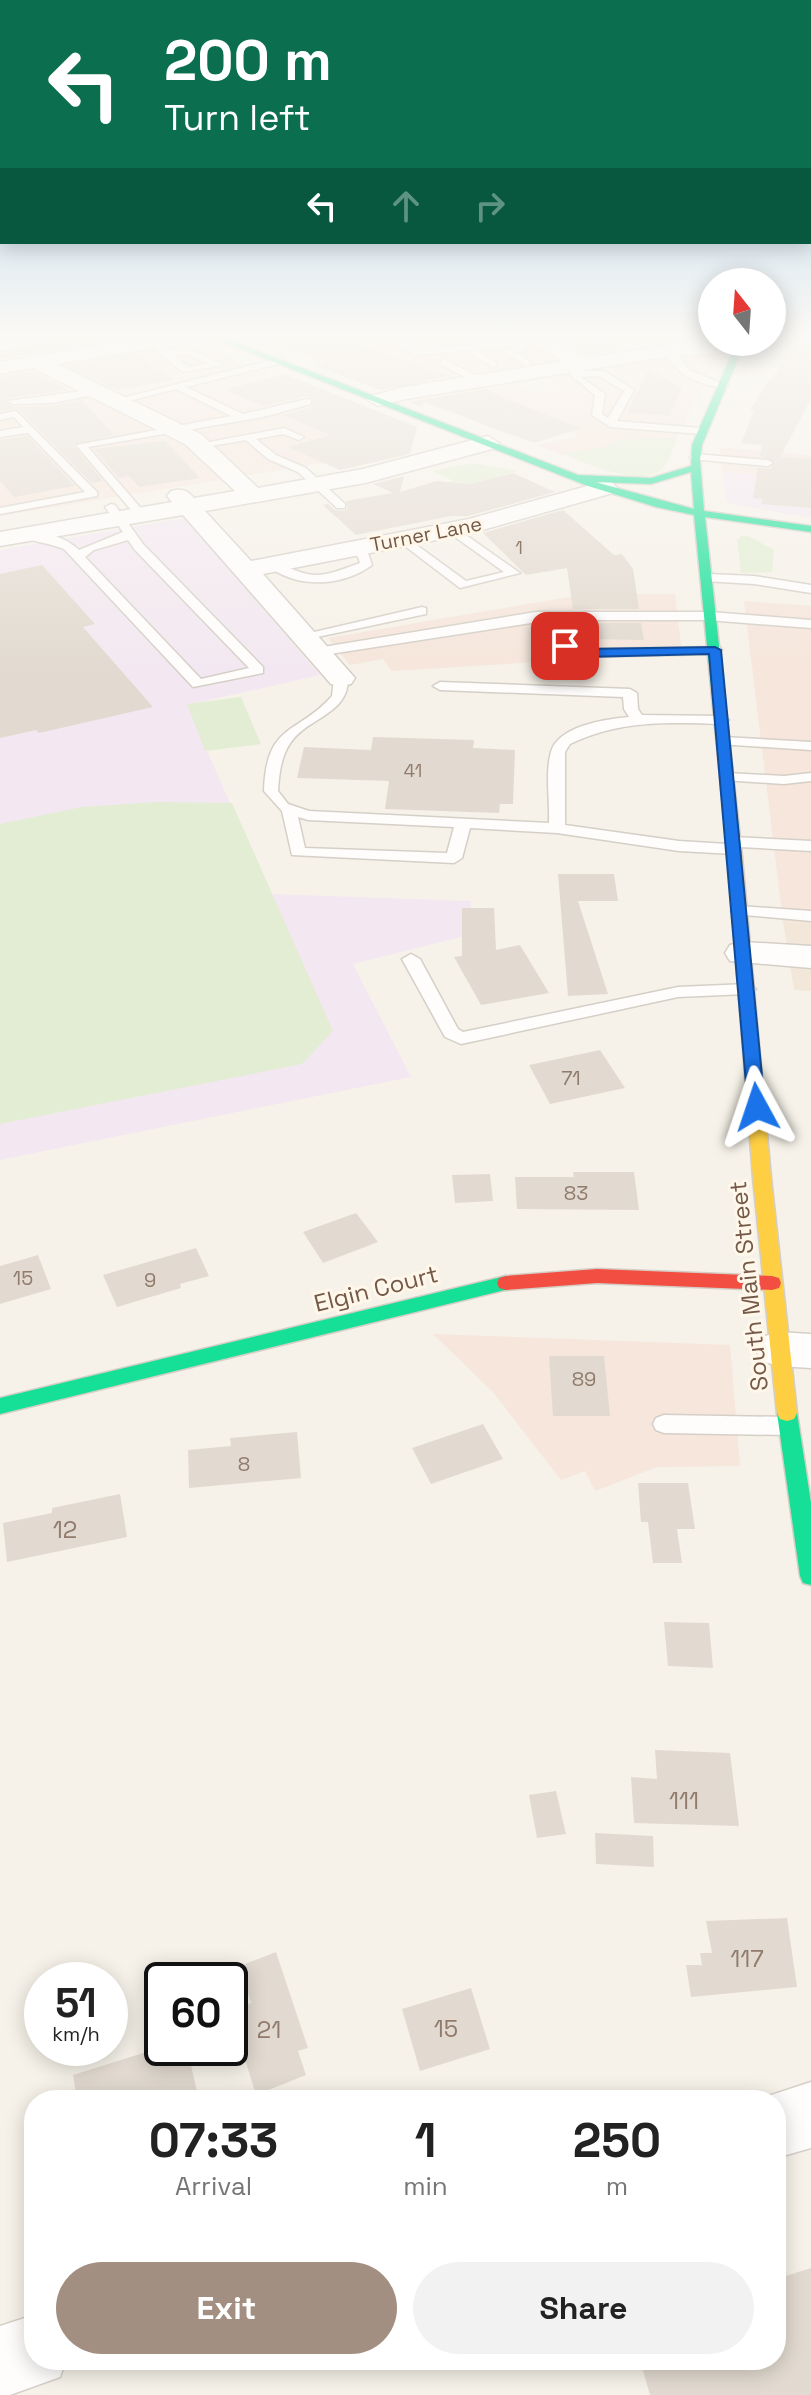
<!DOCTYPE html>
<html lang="en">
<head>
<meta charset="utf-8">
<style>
  :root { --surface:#fff; --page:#f2f2f2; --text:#222; --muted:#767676; --accent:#a28f81 }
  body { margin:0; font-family:"Space Grotesk",sans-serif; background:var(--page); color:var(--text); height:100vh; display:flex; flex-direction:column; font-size:30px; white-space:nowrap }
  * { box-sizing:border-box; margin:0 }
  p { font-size:26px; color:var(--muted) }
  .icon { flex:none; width:44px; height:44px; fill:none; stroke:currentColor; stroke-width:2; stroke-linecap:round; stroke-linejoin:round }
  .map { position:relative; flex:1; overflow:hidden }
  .drawer { position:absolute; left:24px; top:2090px; width:762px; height:280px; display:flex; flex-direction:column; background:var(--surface); border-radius:32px; box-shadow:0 4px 20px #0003 }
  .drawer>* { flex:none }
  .guide { position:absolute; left:0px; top:0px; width:812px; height:244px; box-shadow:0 4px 20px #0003; background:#0b6e4f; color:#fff; overflow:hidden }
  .needle { width:52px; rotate:343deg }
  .buttons { position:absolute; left:698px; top:268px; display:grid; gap:16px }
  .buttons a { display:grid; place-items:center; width:88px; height:88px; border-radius:50%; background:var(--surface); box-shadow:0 4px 20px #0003; font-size:40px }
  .speed { position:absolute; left:24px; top:1962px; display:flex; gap:16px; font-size:40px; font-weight:700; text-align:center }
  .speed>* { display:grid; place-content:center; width:104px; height:104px; border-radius:50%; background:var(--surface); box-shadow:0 4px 20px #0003; line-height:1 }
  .speed small { font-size:20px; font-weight:400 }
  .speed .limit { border:4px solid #111; border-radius:12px; background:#fff; color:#111 }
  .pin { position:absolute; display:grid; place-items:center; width:68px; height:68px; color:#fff; margin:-34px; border-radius:16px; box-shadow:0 4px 12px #0006 }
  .me { position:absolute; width:88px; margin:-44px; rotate:355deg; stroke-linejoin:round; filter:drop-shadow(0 0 6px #0008) }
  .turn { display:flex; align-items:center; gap:28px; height:168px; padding:0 32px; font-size:36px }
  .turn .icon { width:104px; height:104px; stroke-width:2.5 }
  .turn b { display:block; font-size:56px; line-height:68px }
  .lanes { display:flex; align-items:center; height:76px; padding:0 32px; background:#0003; justify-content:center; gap:40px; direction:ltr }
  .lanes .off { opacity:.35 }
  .eta { display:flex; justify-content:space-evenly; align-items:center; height:136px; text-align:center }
  .eta b { font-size:48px; font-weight:800; line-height:56px }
  .cta { display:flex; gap:16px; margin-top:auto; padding:16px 32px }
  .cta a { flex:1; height:92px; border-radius:48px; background:var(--accent); color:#fff; font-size:32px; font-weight:800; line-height:92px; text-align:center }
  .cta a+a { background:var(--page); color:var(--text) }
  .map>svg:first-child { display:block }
  .residential { fill:#f2e7d9 }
  .commercial { fill:#f6e6dc }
  .education { fill:#f3e8f1 }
  .green { fill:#e2edd3 }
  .building { fill:#e2dad0 }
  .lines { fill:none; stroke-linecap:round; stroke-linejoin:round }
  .lane-casing { stroke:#d5cfc7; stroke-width:3 }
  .street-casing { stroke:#d5cfc7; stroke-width:3 }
  .fast-casing { stroke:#d5cec5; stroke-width:3 }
  .slow-casing { stroke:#d5cec5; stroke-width:3 }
  .jam-casing { stroke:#d5cec5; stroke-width:3 }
  .lane { fill:#fefdfc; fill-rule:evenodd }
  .street { fill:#fefdfc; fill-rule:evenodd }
  .fast { fill:#16e098; fill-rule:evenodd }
  .slow { fill:#ffcf43; fill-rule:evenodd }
  .jam { fill:#f24e42; fill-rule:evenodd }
  .route { fill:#1a73e8; stroke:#114b97; stroke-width:2 }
  .labels { text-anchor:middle; stroke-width:6; stroke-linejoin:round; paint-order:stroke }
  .far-number-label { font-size:18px; fill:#917b6d }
  .far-street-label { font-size:20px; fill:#745949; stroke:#fff7e9 }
  .number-label { font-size:20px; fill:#917b6d }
  .street-label { font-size:24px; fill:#745949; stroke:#fff7e9 }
  .near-number-label { font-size:24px; fill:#917b6d }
</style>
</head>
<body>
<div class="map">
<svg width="811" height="2395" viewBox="0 0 811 2395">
  <rect width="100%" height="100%" fill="#f6f2e9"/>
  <path class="residential" d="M783 921 811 924V991L794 990Z"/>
  <path class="commercial" d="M249 335H425L440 349 527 341 566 362 392 388Z
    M169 347 210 350 420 434 323 463 243 476 48 366Z
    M713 353 716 357 677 438 616 441 618 444 562 455 535 445 579 436 559 423 509 435 415 398 512 379 532 393 565 390 542 375 648 357Z
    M33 369 185 440 225 479 0 516V375Z
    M720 447 811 455V479L722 472Z
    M586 594H675L682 653 392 671 383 659 350 665 328 638Z
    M744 601 811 606V924L783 921Z
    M433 1334 730 1345 740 1466 657 1467 595 1491 585 1471 561 1480 493 1392Z"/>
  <path class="education" d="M722 472 811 479V518L731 504 726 499Z
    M185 518 320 675 187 705 270 894 471 901 469 935 353 964 411 1077 0 1160V550Z"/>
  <path class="green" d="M646 438H677C673 447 670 461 663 468 643 489 585 463 563 454L617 444 614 441Z
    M474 463 517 471 474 484 451 482 453 481 433 471Z
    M741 536H748L774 550 772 572 741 573 737 540Z
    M241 697 261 744 205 751 187 704Z
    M157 802 232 803 333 1031 302 1064 0 1124V824L82 807Z"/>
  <path class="building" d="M41 335H110L116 340 0 359V354L50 342Z
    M276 335H330L450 376 380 390 316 366 326 363 266 340Z
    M552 335H592L617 350 587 355Z
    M796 335H811V399L780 457 811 459V508L761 504 762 499 753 498 758 468 770 469 776 462 760 456 762 445 741 443 754 411 750 410 771 377 773 379Z
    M137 354 173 380 117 390 67 365Z
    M649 369 682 388 670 416 627 412Z
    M33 371 69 390 8 398 5 402 13 407 52 406 82 400 114 435 73 445 103 481 92 483 18 409 0 411V377Z
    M284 374 417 427 410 454 340 470 288 447 331 435 283 415 312 407 313 398 306 396 263 406 225 390Z
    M486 389 497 393 493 394 581 428 534 443 424 402 422 407 409 402Z
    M27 436 75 486 14 497 0 481V440Z
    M165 441 200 478 139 487 129 476 119 478 94 449Z
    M513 473 555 492 468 516H451L356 535 323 505 328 504 335 510 345 511 348 508 346 501 393 493 373 484 404 476 400 492 437 481 471 484Z
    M563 510 614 555 622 554 633 569 639 609H573L567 568 526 575 483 533Z
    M42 565 95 624 83 627 153 707 39 733 36 730 0 738V574Z
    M589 623H641L644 640 590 639Z
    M373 737 474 740 473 748 515 750 513 804H500L499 813 385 809 389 781 297 778 304 747 371 750Z
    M558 874H614L618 901H578L608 994 568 996Z
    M462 908H494L496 950 520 945 549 993 481 1005 454 957 462 956Z
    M600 1050 625 1088 550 1104 529 1065Z
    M573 1172H634L639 1210 517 1209 515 1177H574Z
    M490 1174 493 1201 455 1203 452 1175Z
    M356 1213 378 1242 323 1263 303 1232Z
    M196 1248 209 1276 180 1284 181 1288 117 1307 103 1275Z
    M38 1255 51 1289 0 1304V1266Z
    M549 1356H604L610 1416H553Z
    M483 1424 503 1459 431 1484 412 1448Z
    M297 1432 301 1478 189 1488 188 1450 231 1446 230 1438Z
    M638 1483H688L695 1529H677L682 1563H653L648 1522H641Z
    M120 1494 127 1537 7 1562 3 1523 52 1513V1508Z
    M664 1622 709 1623 713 1668 668 1666Z
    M655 1750 730 1753 739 1826 634 1823 631 1777 657 1779Z
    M556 1791 566 1834 537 1838 529 1795Z
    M595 1833 653 1836 654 1867 596 1864Z
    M787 1918 797 1987 691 1997 686 1965H702L700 1953H712L706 1921Z
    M276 1952 308 2048 298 2051 306 2075 256 2095 230 2011 251 2003 240 1966Z
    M471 1988 490 2049 420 2071 402 2009Z
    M159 2048H187L199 2100H77L73 2075Z
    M811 2268V2395H650L640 2360H776V2279Z"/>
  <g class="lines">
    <defs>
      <path id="lane" d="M128 335H156L152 338Z
        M257 335H273L234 347 229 344Z
        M344 335H353L354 336 349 339Z
        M389 335H399L419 350 541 338 546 341 525 345V349L517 352 531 362 528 367 505 352 516 346 477 350 497 363 494 368 466 351 414 355Z
        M36 338 39 343 0 351V345Z
        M151 341H157L168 350 190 349 224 365 183 372 161 355ZM186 354 208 364 188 367 174 355Z
        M662 349 678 355 689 370 728 386C719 391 695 381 685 375 676 370 671 359 662 353Z
        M279 358 282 363 186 387 243 414 307 399 311 400V404L263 417 88 447 145 513V517H137L76 445 231 416 176 389 116 404 111 401Z
        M443 359 483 379 485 381 477 383 440 364Z
        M604 371 634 390 617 421 701 428 706 431 701 434 610 427 592 415 595 395 569 374 574 371ZM599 376 624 391 608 418 602 414 605 394 581 377Z
        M96 389 99 394 52 403 13 404 8 401Z
        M16 411 97 492V496L0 514V508L85 492 28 433 0 437V431L23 427 14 417 0 420V414Z
        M284 428 304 437 299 440 283 434 256 439 276 455 306 468 345 504V508H337L298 472 268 459 246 440 199 448 194 445Z
        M695 454 768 460 773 463 768 466 691 459 690 457Z
        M111 504 115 505 143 544 263 667V673L193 687 64 549C50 543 24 540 15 535 32 525 66 537 79 550L123 532 105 507ZM128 540 135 550 249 668 201 679 85 557 94 550Z
        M448 528H456L520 573 460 588 397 540 407 538 466 581 504 572 448 532Z
        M355 545 368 553 372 565C342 587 296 589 267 565L277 562C314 581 322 577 360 563L358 557 349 549Z
        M708 574 754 576 811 585V593L754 584 704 581 702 578Z
        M422 607 426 608V614L303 640 297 636Z
        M536 612H711L811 620V628L707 620H564L571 644 580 649 720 647 722 650 715 654 577 657 560 649 551 620 317 656 310 652 317 648Z
        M341 674 348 678C349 714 309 717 291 742 281 756 279 774 278 791L288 804 309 811 549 823C550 801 545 773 551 752 558 726 606 719 629 717L624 709 623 697 440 690 433 686 440 682 630 689 637 693 638 709 642 715 722 716 729 720 722 724C669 722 619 720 570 744L565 752V825L679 841 727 844 728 839 733 837 811 841V851L740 847V852L734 854 679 851 557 833 470 828 462 858 454 863 292 855 282 811 264 791C266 722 298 735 332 696L334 678ZM298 817 308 820 454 827 447 853 305 848Z
        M724 737 811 742V750L719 744 717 741Z
        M728 773 784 776 811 773V781L784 784 723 780V774Z
        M739 906 811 911V921L733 914 731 911Z
        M411 954 420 959 458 1029 463 1032 678 987 747 984 756 989 747 994 678 997 461 1044 445 1037 402 959Z
        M664 1415 787 1417 795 1420 798 1426 795 1432 787 1435 664 1433 656 1430 653 1424 656 1418Z"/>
      <path id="street" d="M161 335H207L198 341 57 364 201 434 258 488 363 469 488 436 499 443 496 448 365 483 205 511 251 561 469 519 605 481 613 483 617 488 613 493 472 533 263 574 355 678 351 684 341 686 331 684 183 515 0 546V532L172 502 167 496 171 491C182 488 187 490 194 498L235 491 185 444 33 368 0 374V362Z
        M521 335H545L586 358 701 340 742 342 748 347C741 354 681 355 665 357L406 399 378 406 368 400 371 396 404 387 563 361Z
        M743 942 811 946V968L730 961 725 953 730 945Z
        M778 1332 811 1334V1368L778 1366 762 1361 755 1349 762 1337Z
        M811 2082V2148L776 2158V2100H756Z
        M34 2315V2360H66L60 2377 10 2395H0V2326Z"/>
      <path id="fast" d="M205 335H217L578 475 651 478 691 466 692 445 737 342H745L702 445 700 460 704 511 811 526V532L705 517 742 857 740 860H730L728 857 694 515 656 507 588 486ZM691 472 694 509 595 482 651 484Z
        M506 1276 513 1278 515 1283 513 1288 0 1414V1398Z
        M787 1405 794 1407 797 1413 811 1503V1585L803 1583 800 1576 777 1413 780 1407Z"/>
      <path id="slow" d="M735 853 742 857 771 1178 797 1413 794 1419 787 1421 780 1419 777 1413 753 1178 728 857Z"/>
      <path id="jam" d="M597 1269 772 1276 779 1278 781 1283 779 1288 772 1290 597 1283 506 1290 499 1288 497 1283 499 1278 506 1276Z"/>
    </defs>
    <use href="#lane" class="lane-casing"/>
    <use href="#street" class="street-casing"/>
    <use href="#fast" class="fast-casing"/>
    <use href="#slow" class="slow-casing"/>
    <use href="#jam" class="jam-casing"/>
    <use href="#lane" class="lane"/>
    <use href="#street" class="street"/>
    <use href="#fast" class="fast"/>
    <use href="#slow" class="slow"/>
    <use href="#jam" class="jam"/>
  </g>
  <linearGradient id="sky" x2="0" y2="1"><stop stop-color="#9cc7e7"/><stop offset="0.5" stop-color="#fbf9f5"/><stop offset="1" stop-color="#fbf9f5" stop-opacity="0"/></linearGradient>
  <rect width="811" height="671" fill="url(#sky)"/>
  <path class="route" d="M565 642 584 649 715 647 721 650 765 1107 763 1111 757 1113 748 1107 709 654 584 657 567 654 559 646Z"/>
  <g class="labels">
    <g class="far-number-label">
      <text x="519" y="554">1</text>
      <text x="413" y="777">41</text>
    </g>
    <g class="far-street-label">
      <text transform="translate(426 534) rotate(-11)" y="7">Turner Lane</text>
    </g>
    <g class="number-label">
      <text x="571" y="1085">71</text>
      <text x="576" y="1200">83</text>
      <text x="23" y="1285">15</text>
      <text x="150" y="1287">9</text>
      <text x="584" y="1386">89</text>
      <text x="244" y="1471">8</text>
    </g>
    <g class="street-label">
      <text transform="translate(749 1286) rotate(-96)" y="8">South Main Street</text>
      <text transform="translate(376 1289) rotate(-14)" y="8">Elgin Court</text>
    </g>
    <g class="near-number-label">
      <text x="65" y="1538">12</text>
      <text x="684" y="1809">111</text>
      <text x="747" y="1967">117</text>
      <text x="446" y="2037">15</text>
      <text x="269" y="2038">21</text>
    </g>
  </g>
</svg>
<div class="buttons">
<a><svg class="needle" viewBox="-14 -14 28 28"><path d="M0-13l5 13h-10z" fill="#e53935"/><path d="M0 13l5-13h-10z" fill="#767676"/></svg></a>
</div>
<div class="speed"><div>51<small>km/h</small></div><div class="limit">60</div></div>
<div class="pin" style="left:565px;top:646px;background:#d93025"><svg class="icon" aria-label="arrive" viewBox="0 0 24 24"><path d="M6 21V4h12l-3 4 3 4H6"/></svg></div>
<svg class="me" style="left:757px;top:1107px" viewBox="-20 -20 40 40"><path d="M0-17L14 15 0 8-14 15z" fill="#1a73e8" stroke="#fff" stroke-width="4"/></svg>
<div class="guide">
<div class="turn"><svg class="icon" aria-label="left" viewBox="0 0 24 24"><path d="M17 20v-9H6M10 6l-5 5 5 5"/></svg><div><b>200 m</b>Turn left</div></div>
<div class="lanes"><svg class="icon" aria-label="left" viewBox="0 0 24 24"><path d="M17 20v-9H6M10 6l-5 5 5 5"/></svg><svg class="icon off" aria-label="ahead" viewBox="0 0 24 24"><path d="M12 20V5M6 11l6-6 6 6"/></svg><svg class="icon off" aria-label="right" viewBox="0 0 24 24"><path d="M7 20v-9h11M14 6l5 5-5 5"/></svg></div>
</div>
<section class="drawer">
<div class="eta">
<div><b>07:33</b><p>Arrival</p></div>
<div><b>1</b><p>min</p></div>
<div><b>250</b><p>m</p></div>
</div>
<div class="cta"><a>Exit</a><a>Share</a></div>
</section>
</div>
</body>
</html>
